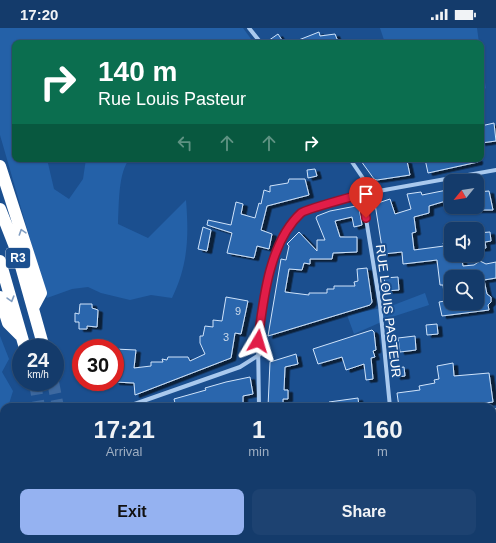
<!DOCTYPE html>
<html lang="en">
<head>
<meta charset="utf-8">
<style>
  :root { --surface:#143b6b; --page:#1d4271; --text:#f1f3f6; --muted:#9dadc1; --line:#33557e; --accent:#95b2f1 }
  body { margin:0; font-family:Arial,sans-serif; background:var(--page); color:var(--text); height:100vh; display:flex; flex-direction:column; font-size:15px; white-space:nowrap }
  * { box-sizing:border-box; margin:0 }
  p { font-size:13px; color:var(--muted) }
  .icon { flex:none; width:22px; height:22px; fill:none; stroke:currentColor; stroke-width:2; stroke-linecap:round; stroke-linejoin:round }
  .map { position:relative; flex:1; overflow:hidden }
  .side { position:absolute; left:0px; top:375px; width:496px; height:140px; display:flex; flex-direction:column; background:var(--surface); border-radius:12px 12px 0 0; box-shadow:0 1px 3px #0004,0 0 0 1px var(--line) }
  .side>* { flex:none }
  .hud { position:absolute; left:12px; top:12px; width:472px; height:122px; border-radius:8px; box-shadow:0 1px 3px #0004,0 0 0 1px var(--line); background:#0b6e4f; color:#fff; overflow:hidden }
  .needle { width:26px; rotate:240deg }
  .controls { position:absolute; left:444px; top:146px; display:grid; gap:8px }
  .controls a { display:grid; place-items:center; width:40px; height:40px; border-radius:8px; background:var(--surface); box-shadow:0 1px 3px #0004,0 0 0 1px var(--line); font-size:20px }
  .speed { position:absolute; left:12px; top:311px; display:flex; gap:8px; font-size:20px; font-weight:700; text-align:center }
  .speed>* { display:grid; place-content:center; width:52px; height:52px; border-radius:50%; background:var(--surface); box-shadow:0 1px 3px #0004,0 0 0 1px var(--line); line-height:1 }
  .speed small { font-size:10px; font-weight:400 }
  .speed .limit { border:6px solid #d22; background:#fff; color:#111 }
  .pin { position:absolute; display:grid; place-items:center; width:34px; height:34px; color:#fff; margin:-41px -17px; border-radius:50% 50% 50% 0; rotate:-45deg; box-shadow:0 0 4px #0007 }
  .pin .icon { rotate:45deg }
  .me { position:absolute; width:44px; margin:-22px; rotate:7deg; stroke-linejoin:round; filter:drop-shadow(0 0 3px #0008) }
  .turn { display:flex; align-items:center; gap:14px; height:84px; padding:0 20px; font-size:18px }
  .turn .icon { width:52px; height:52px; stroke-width:2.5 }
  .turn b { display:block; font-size:28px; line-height:34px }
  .lanes { display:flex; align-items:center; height:38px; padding:0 20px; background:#0003; justify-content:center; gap:20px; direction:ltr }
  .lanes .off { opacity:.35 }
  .eta { display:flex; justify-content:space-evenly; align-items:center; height:68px; text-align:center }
  .eta b { font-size:24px; font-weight:800; line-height:28px }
  .button { display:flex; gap:8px; margin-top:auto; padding:8px 20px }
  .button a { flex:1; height:46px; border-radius:8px; background:var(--accent); color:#111; font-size:16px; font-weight:800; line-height:46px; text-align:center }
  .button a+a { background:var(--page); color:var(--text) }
  .status { display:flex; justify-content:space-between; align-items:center; height:28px; padding:0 20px; background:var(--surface); direction:ltr }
  .status svg { height:11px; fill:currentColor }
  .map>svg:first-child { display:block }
  .green { fill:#2461a8 }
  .building { fill:#2a66ad; stroke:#cfe3fa; fill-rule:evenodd; filter:url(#shadow) }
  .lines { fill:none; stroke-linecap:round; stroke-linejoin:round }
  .highway-tunnel { stroke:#3d69a0; stroke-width:12; stroke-dasharray:12 6; stroke-linecap:butt }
  .street { stroke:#a9c9ee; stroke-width:4 }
  .highway { stroke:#fff; stroke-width:12 }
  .oneway { stroke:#829ec1 }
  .route-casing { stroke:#92132f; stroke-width:10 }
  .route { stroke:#e11d48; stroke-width:7 }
  .labels { text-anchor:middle; stroke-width:4; stroke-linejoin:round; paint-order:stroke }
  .number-label { font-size:11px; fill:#cad9ea }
  .shield { fill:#1b4f8f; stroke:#bbcadd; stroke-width:1 }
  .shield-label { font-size:12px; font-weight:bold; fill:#fff }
  .street-label { font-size:13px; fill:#fff; stroke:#1b4f8f }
</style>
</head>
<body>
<div class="status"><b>17:20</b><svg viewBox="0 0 49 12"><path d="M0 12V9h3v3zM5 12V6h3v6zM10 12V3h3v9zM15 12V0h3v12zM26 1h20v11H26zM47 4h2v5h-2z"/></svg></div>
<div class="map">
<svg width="496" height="515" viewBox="0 0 496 515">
  <defs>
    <filter id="shadow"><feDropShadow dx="4.5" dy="2.5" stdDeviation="0" flood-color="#0009"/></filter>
  </defs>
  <rect width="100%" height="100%" fill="#1b4f8f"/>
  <path class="green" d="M0 0H243L254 15H15V131H47L54 161 69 171 83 151 86 131H130C118 142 119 179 118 196L148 210 186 172C189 209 188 237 172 270L151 267 130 272 101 265 88 259 72 261 47 270 0 107Z
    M380 0H477L479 15H385Z
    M481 29 486 61 481 55Z
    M425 265 429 277 395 288 354 306 347 287 391 278Z
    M0 308 9 331 2 344 13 363 8 379H4V385L0 384Z
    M98 511H146L151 515H99Z
    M171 511H195V515H160Z"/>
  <path class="building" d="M319 4 320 8 335 6 337 11 334 15H291Z
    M278 6 284 15H265Z
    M494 95 496 113 481 115V98Z
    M366 131H404L405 133H407L410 147 377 152 374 151 361 133Z
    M425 131H478V134L428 145Z
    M315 141 317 148 308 150 307 142Z
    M289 151H305L309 167 267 178 261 202 272 206 269 221 257 218 254 230 227 225 232 205 207 197 208 192 231 197 236 174 243 176 241 186 255 190 259 175 261 176 264 162 270 164V158L288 155Z
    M447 162 449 172 429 178V185L414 189 416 204 412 205 414 222 444 218 443 215 451 214V227H461L463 238 474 237 480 233 486 236 496 234V250L484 252 487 266 491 269V274L488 277 489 282 442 288 439 274 445 273 443 257H440L437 232 403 236 402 224 383 226 375 176 390 171 395 186 411 181 407 166 421 164 422 167ZM451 249H477V275H451Z
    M489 163 493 182H477V164Z
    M356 178 359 180 362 197 354 199 352 189 335 193 340 209H357V224L333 225 332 231H310V236L304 235 302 242 289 241 285 264 309 267V265H327V261H334V258H355L354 254 358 253 357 241 367 240 372 274 370 277 268 308 281 231 286 232 289 218 287 216 299 204 317 223V212H325L316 190 317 188 330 183Z
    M203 199 211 202 207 223 198 221Z
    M490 204 491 213 485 214 486 220 477 221V205Z
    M398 249 399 262 386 263 384 250Z
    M226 269 248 273 241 306 235 305 231 330 135 367 134 355 115 354V321L136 322 134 340 151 338V334H163L162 331 167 332 168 329H188L190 333 205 326 200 315V308H203L205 298 213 299V292L222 293Z
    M80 276H92V280L98 282 97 299 87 298V301H79V294H75V285L79 286Z
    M437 296 438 306 427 307 426 297Z
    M372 302 374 304 376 322 373 323 375 329 371 330 373 351 366 352 364 336 346 342 342 329 318 336 313 321Z
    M415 308 416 322 400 324 398 310Z
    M296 326 298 336 285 339 284 362H288V371H283V379H268L270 334Z
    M453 335 454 348 489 345 493 374 451 379H399L397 365 420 362 419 358 435 355 434 352 439 351 437 338Z
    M404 339 405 348 396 349 395 340Z
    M250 349 253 366 243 368V379H176L174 371 206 362 205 360 226 354Z
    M358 370 359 379H329V374Z"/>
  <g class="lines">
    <path class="highway-tunnel" d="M53 354 58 379
      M35 355 39 379"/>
    <path class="street" d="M249 0 261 15
      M350 131 373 165
      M362 166 380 277 390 379
      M126 379 240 339 259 327
      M259 379 258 313 264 266 281 211 302 184 362 166 496 142
      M492 382H496
      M0 429 4 428
      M35 511 36 515
      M261 511V515
      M410 511 417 515"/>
    <path class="highway" d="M0 138 41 265 33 280
      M0 181 17 224 44 320
      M0 233 25 320
      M0 269 8 295 20 307
      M34 354 35 355
      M61 511 62 515
      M80 511 81 515"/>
  </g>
  <defs><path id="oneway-chevron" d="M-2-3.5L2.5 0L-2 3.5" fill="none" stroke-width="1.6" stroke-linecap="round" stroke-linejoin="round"/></defs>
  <g class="oneway">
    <use href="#oneway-chevron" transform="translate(22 204) rotate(-108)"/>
    <use href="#oneway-chevron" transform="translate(11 271) rotate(74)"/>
  </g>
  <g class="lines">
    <defs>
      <path id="route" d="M258 313C263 273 269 214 301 185 306 181 352 169 362 166L366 190"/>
    </defs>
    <use href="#route" class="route-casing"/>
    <use href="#route" class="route"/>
  </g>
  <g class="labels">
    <g class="number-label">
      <text x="238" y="287">9</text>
      <text x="226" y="313">3</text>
    </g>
    <rect class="shield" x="6" y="220" width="24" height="20" rx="3"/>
    <g class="shield-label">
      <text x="18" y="234">R3</text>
    </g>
    <g class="street-label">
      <text transform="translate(389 283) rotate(83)" y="5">RUE LOUIS PASTEUR</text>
    </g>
  </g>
</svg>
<div class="controls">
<a><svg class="needle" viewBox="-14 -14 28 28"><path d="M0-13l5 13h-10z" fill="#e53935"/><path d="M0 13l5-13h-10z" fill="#9dadc1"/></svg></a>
<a><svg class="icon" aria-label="sound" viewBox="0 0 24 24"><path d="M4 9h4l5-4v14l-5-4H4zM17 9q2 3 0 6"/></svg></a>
<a><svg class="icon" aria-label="search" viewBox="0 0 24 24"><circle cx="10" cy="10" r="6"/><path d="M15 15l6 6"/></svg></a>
</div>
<div class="speed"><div>24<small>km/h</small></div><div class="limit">30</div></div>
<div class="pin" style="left:366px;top:190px;background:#d93025"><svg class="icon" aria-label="arrive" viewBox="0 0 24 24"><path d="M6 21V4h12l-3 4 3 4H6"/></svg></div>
<svg class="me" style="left:258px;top:313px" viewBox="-20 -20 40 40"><path d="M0-17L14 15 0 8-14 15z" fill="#e11d48" stroke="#fff" stroke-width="4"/></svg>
<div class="hud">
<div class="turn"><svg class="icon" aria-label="right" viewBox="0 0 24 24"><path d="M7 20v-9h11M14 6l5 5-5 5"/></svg><div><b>140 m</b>Rue Louis Pasteur</div></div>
<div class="lanes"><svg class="icon off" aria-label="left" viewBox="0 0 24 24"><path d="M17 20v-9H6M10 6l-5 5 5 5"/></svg><svg class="icon off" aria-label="ahead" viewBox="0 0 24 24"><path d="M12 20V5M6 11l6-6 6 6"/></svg><svg class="icon off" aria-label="ahead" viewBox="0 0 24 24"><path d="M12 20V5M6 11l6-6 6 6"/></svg><svg class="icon" aria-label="right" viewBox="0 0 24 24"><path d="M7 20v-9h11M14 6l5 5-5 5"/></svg></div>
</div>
<section class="side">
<div class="eta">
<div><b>17:21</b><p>Arrival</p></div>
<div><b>1</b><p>min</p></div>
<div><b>160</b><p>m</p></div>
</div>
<div class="button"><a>Exit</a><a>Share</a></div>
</section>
</div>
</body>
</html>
